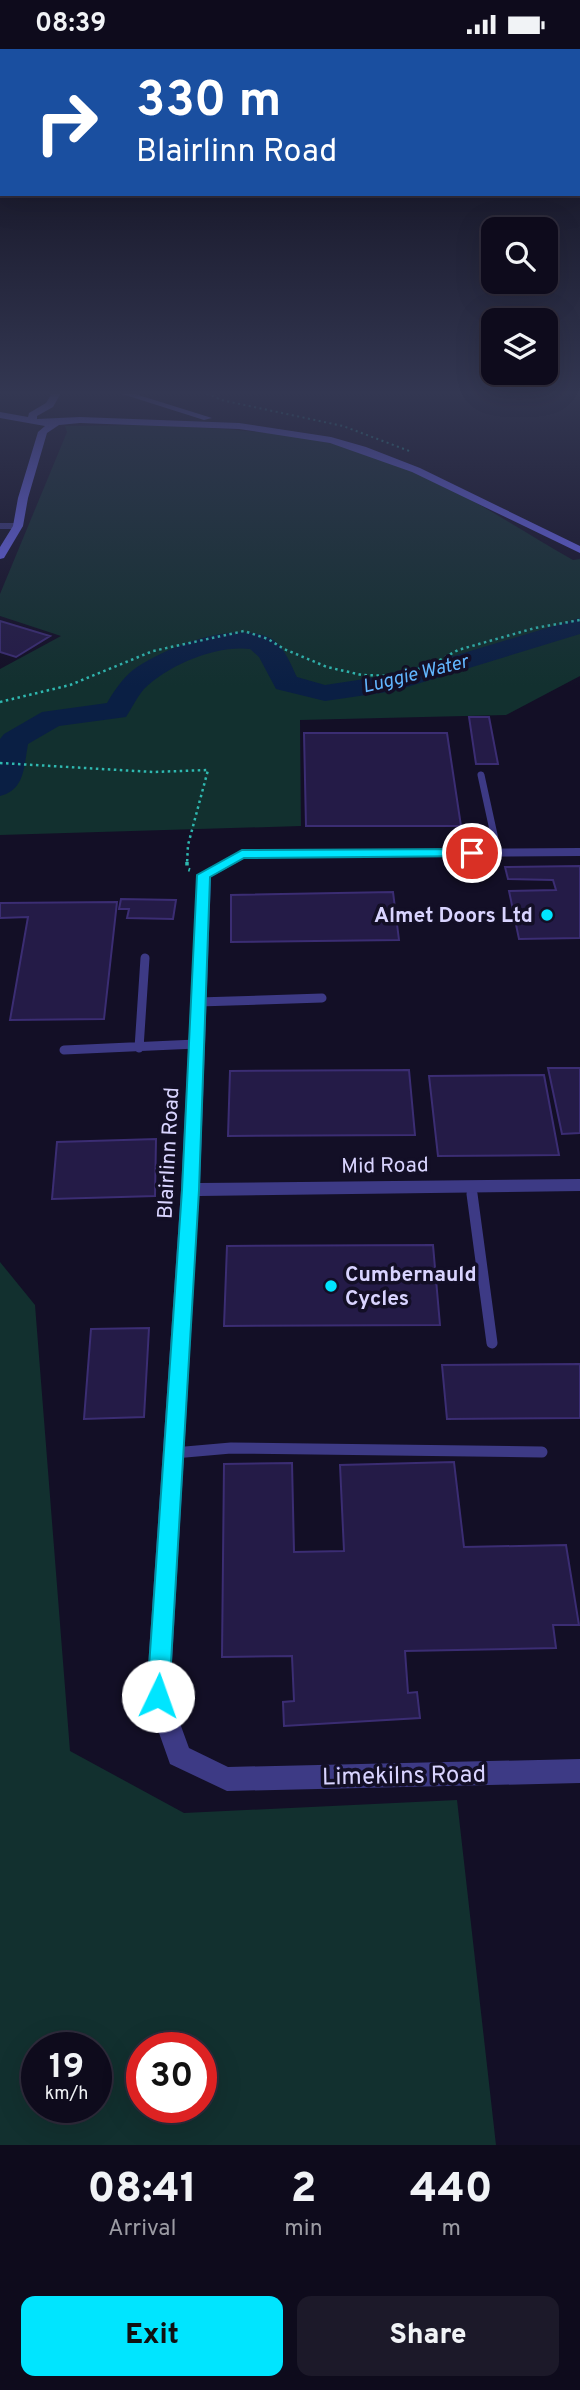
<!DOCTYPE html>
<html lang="en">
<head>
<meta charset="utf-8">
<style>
  :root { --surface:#0e0b1c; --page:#1c1929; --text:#f1f3f6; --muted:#9b9ba3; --line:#2e2b3b; --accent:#00e5ff }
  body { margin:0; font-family:Overpass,sans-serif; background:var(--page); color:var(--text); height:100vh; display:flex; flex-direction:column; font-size:26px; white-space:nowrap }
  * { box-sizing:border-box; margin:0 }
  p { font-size:23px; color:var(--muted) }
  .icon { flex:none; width:38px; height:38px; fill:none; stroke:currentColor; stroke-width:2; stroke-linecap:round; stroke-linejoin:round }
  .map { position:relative; height:2096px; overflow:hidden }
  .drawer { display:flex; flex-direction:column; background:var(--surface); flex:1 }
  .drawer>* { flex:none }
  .banner { position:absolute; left:0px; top:0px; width:581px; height:147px; box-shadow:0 7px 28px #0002,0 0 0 2px var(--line); background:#1a4fa0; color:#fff; overflow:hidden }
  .buttons { position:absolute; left:481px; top:168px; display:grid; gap:14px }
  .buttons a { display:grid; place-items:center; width:77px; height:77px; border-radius:14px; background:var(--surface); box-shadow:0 7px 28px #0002,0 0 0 2px var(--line); font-size:35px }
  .speed { position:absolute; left:21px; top:1983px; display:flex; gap:14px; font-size:35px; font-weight:700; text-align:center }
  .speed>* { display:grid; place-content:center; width:91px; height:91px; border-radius:50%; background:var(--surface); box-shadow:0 7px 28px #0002,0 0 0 2px var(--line); line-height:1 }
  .speed small { font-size:18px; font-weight:400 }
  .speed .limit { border:10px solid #d22; background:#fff; color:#111 }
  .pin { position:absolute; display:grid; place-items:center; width:60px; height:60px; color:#fff; margin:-30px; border:4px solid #fff; border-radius:50%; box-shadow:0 2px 7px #0007 }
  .me { position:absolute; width:77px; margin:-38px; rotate:3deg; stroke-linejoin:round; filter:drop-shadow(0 0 5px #0008) }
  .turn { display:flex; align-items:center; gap:24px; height:147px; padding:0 21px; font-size:32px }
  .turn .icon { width:91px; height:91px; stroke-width:2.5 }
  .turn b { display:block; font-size:49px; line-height:60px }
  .eta { display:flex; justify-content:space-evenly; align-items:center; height:119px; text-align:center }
  .eta b { font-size:42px; font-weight:800; line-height:49px }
  .button { display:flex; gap:14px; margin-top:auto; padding:14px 21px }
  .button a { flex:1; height:80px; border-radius:14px; background:var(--accent); color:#111; font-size:28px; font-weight:800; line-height:80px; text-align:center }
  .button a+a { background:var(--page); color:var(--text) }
  .status { display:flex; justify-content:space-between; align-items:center; height:49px; padding:0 35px; background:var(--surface); direction:ltr }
  .status svg { height:19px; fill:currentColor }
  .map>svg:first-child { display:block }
  .green { fill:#12302f; fill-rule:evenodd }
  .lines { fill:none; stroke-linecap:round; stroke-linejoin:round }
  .river { fill:#0a1f44; fill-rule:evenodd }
  .building { fill:#241b47; stroke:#3b2d73; stroke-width:2 }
  .path-far2 { stroke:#2fb8b0; stroke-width:2; stroke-dasharray:2 3.5; stroke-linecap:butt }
  .path-far1 { stroke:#2fb8b0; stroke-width:2.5; stroke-dasharray:2.5 3.5; stroke-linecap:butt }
  .path { stroke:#2fb8b0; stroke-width:3.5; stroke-dasharray:3.5 5; stroke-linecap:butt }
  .lane-far2 { stroke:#3d3a85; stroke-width:7 }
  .lane-far1 { stroke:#3d3a85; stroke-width:9 }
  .lane { stroke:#3d3a85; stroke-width:11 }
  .street { fill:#3d3a85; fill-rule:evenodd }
  .secondary { fill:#6f6bff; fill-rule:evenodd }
  .route { fill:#00e5ff; stroke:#0095a6; stroke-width:2 }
  .poi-dot { fill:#00e5ff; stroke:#130f26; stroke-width:2.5 }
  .labels { text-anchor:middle; stroke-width:7; stroke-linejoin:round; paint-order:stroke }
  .far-water-label { font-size:19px; font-style:italic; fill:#62b6ff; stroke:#130f26 }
  .poi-label { font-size:21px; font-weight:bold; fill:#d9d4ff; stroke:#130f26; text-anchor:end }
  .street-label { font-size:21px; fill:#d9d4ff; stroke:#130f26 }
  .near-street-label { font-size:24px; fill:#d9d4ff; stroke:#130f26 }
</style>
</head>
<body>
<div class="status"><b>08:39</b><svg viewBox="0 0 49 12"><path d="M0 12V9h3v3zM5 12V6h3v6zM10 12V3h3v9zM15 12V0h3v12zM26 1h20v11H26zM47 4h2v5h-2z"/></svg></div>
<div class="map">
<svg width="580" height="2096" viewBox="0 0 580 2096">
  <rect width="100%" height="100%" fill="#130f26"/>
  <path class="green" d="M152 376C232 380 313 383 389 411 449 433 516 479 573 511L580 510V627L506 666 300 671 301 777 0 786V620L61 587 0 567V545L67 383 65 377Z
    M0 1213 35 1256 70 1702 184 1764 457 1751 496 2096H0ZM96 1998V2058H37V1998ZM201 1998V2058H142V1998Z"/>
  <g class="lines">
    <path class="river" d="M580 569V585L394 642 325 652 276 640 259 608 250 600C216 596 168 616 144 640 137 648 132 659 126 668L59 677 28 695C24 717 25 741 0 747V690L4 685 42 663 107 654C114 642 122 630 133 621 163 599 234 571 270 589 284 596 291 616 297 628L325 636 391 626Z"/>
  </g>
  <path class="building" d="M0 572 50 587 16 608 0 603Z
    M469 668H489L498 715H476Z
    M304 684H447L461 777H306Z
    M580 817V889L519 890 509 842 556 841 553 831 508 830 505 818Z
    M393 843 399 891 231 893V846Z
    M121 850 176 851 173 870 127 869 129 860H119Z
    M117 853 104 970 10 971 28 868 0 869V854Z
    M548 1019H580V1084L562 1085Z
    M409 1021 415 1086 228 1087 230 1022Z
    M544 1026 559 1106 438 1107 429 1027Z
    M156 1090 155 1147 52 1150 57 1093Z
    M433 1196 440 1276 224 1277 227 1197Z
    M149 1279 144 1368 84 1370 91 1280Z
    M580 1315V1369L447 1370 442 1316Z
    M454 1413 464 1498 566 1496 579 1576H553L556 1599 405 1602 408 1644 417 1643 420 1669 284 1677 283 1653 294 1652 292 1607 222 1608 224 1415 292 1414 294 1503 344 1502 340 1416Z"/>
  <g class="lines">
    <path class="path-far2" d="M207 344 221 351 343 377 412 403"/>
    <path class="path-far1" d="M0 653 70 636 153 602 244 582 268 590 284 600 327 618 362 626 393 627 429 617 458 601 535 579 580 571
      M0 714 153 723 208 721 188 796 187 815"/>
    <path class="path" d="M187 813V820L190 821"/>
    <path class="lane-far2" d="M481 726 498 804"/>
    <path class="lane-far1" d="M198 953 322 949
      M139 999 145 909
      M64 1001 196 995
      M471 1137 472 1147"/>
    <path class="lane" d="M472 1145 492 1294
      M174 1404 231 1399 542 1403"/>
    <path class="street" d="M0 474H18L23 477 18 480H0Z
      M580 799V807L245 809 211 828 200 1134 580 1130V1142L199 1147 170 1647 189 1699 228 1718 580 1710V1734L227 1742 170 1715 146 1647 181 1141 197 826 242 801Z"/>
    <path class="secondary" d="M52 344H61L53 358 37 367V370L80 368 239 374 331 388 366 398 420 419 580 497V504L412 423 330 394 239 380 80 374 59 376 47 384 28 449 23 477 4 509 0 510V498L13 477 18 449 38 383 45 377 0 369V363L28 368 29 364 46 354Z
      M119 344H132L212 369 204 371Z"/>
  </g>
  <linearGradient id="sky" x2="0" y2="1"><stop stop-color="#0a0815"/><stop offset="0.54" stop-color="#333752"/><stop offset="1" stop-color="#333752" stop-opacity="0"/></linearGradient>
  <rect width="580" height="637" fill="url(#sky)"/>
  <path class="route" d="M472 800 479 804 477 807 244 809 210 828 199 1141 169 1647 166 1655 158 1658 150 1655 147 1647 182 1141 197 826 242 801Z"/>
  <g class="poi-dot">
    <circle cx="547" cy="866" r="7"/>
    <circle cx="331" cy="1237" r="7"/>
  </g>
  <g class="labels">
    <g class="far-water-label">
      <text transform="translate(415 624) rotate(-14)" y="7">Luggie Water</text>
    </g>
    <g class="poi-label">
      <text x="533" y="873">Almet Doors Ltd</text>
      <text x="345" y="1232" text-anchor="start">Cumbernauld<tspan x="345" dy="24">Cycles</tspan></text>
    </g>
    <g class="street-label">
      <text transform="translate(168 1104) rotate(-87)" y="7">Blairlinn Road</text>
      <text transform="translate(385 1116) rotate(-1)" y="7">Mid Road</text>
    </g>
    <g class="near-street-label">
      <text transform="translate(404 1726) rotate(-1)" y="8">Limekilns Road</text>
    </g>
  </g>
</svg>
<div class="buttons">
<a><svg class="icon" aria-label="search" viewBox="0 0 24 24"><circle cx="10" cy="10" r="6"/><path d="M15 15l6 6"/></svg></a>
<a><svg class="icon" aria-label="layers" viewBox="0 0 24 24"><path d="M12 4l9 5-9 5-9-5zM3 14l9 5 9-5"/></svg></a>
</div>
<div class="speed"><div>19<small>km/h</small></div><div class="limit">30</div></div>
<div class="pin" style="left:472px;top:804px;background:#d93025"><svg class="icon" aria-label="arrive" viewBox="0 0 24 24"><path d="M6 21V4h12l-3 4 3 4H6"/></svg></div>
<svg class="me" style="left:158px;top:1647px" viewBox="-20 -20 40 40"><circle r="19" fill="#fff"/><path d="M0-13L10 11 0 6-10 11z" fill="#00e5ff"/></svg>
<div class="banner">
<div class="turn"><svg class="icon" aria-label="right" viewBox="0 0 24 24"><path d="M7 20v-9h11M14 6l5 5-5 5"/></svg><div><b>330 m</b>Blairlinn Road</div></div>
</div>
</div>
<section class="drawer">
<div class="eta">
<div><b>08:41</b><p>Arrival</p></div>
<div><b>2</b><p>min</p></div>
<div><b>440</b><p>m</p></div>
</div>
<div class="button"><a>Exit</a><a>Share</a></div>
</section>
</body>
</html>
